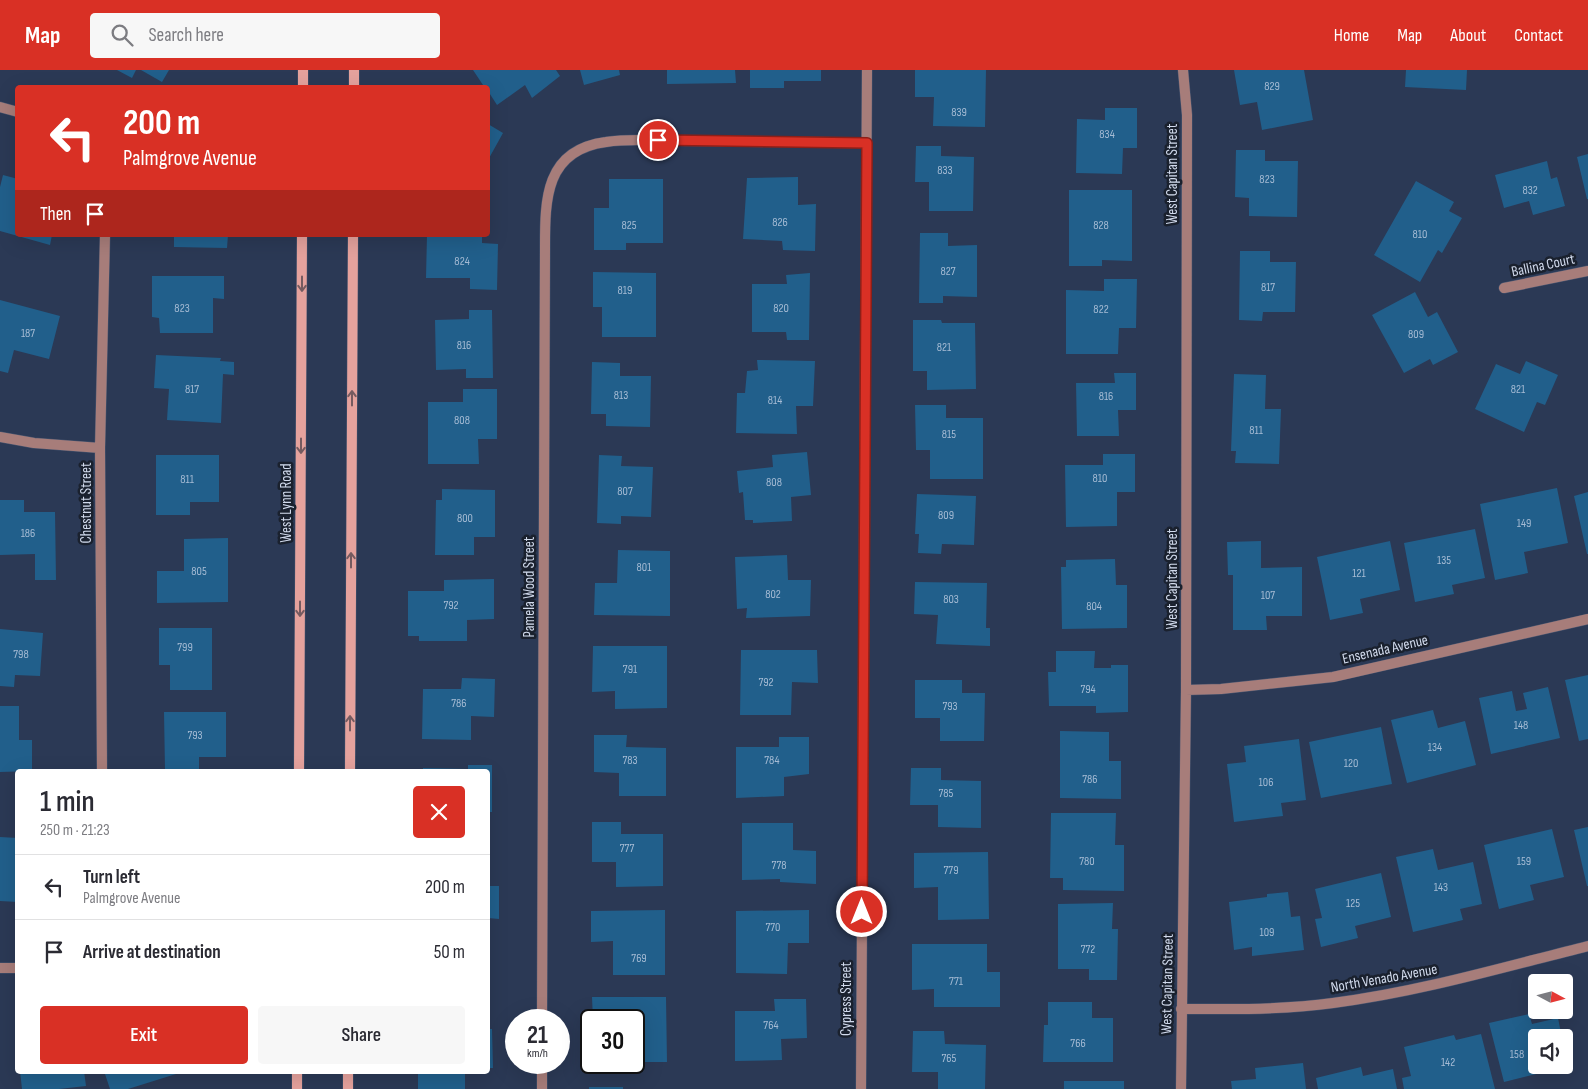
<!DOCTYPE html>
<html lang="en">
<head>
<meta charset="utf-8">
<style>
  :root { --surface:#fff; --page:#f7f7f7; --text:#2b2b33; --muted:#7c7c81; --line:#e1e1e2; --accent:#d93025 }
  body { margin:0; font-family:"Sofia Sans Condensed",sans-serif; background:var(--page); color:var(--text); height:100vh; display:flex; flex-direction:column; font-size:19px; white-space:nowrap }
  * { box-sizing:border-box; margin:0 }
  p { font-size:16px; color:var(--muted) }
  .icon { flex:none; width:28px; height:28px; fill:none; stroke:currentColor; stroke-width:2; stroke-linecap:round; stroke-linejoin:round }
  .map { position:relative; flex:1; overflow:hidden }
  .side { position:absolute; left:15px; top:699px; width:475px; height:305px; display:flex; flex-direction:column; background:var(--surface); border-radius:5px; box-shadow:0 5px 20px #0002 }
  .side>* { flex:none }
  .guide { position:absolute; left:15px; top:15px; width:475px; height:152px; border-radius:5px; box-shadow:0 5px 20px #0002; background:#d93025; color:#fff; overflow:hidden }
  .needle { width:32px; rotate:97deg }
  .buttons { position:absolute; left:1528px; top:904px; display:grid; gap:10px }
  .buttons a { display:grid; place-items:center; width:45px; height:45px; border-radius:5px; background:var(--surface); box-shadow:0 5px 20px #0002; font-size:25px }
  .speed { position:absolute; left:505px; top:939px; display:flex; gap:10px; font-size:25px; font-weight:700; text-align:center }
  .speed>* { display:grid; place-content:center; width:65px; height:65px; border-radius:50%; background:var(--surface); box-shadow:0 5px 20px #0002; line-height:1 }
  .speed small { font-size:12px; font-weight:400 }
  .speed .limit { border:2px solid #111; border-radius:8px; background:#fff; color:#111 }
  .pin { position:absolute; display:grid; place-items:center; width:42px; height:42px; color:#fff; margin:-21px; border:2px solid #fff; border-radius:50%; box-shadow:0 1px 5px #0007 }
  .me { position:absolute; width:55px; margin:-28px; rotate:0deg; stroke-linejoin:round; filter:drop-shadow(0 0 4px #0008) }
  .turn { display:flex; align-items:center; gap:18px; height:105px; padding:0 25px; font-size:22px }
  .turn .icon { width:65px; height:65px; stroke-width:2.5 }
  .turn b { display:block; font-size:35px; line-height:42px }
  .then { display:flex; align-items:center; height:48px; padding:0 25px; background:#0003; gap:10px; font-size:19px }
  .round { display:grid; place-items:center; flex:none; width:52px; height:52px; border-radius:5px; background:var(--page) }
  .overview { display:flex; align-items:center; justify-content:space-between; height:85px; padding:0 25px }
  h1 { font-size:30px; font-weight:600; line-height:38px }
  .cta { display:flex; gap:10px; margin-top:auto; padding:10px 25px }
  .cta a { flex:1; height:58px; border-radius:5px; background:var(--accent); color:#fff; font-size:20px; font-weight:600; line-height:58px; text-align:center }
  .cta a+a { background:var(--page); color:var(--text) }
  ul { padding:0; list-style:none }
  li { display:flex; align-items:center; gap:15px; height:65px; padding:0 25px; border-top:1px solid var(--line) }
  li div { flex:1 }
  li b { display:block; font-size:19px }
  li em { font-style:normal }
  header { display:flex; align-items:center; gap:30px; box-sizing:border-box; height:70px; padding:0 25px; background:var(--accent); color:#fff }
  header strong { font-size:24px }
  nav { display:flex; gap:28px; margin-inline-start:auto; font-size:18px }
  .search { width:350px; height:45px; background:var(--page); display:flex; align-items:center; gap:12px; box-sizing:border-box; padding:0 18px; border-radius:5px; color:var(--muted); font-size:19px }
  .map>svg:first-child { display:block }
  .building { fill:#215f8b }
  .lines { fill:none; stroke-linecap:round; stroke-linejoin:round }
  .street-casing { stroke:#495670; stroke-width:11 }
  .secondary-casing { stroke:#495670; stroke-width:11 }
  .street { stroke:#a77d7a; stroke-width:10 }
  .secondary { stroke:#e5a29d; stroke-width:10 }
  .oneway { stroke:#755b60 }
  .route-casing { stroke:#8d1f18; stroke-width:12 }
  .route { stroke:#d93025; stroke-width:9 }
  .labels { text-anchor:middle; stroke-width:5; stroke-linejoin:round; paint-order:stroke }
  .number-label { font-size:12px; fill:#a5bbd4 }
  .street-label { font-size:15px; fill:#d1daec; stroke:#1a212e }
</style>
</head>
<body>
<header>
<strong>Map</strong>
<div class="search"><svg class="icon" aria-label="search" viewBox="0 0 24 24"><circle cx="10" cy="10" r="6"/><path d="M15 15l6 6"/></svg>Search here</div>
<nav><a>Home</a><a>Map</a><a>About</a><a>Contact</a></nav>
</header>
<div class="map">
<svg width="1588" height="1019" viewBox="0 0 1588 1019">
  <rect width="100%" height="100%" fill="#2b3955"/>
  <path class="building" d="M117 0H136L132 8Z
    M141 0H169L162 12Z
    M473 0H556L560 6 532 28 525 15 497 35 488 21V18H485Z
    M580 0H619L620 5 584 15Z
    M667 0H735L736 13 667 14Z
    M750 0H821V11H784V18H750Z
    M915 0H986L985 57 933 56 934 27H915Z
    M1234 0H1304L1313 50 1262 60 1257 32 1240 35Z
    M1406 0H1467L1466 20 1405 17Z
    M1105 38H1137V78H1123L1122 104 1076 103 1077 49 1105 50Z
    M488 54 503 63 488 90Z
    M916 76H941V86L974 87 973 141H929V112H915Z
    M1236 80H1265V91H1298L1297 147 1249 146V128L1235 127Z
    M1588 84V129H1587L1577 87Z
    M1547 91 1551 109 1557 107 1565 136 1533 145 1529 131 1504 138 1495 105Z
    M3 105 18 109V165H52L50 175 0 161V117Z
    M798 107V135L816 134 815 181 783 180 782 171 743 169 747 108Z
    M609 109H663V173H626V180H594V138H609Z
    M1416 111 1454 132 1449 141 1462 148 1442 183 1438 180 1420 212 1374 185Z
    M1069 120H1132V191L1102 190V196H1069Z
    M920 163H948V176L977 175V227L943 226V233H919Z
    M174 165H228L227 178 174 177Z
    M427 165H482V173L498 174 497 220 470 219V208H426Z
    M1240 181H1270V192H1296L1295 242H1263L1262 251 1239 250Z
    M593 202 656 203V267H602V237H593Z
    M810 203 809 270H787L786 262H752V214H787L786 205Z
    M152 206H224V229L213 228V263H160L159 248 152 247Z
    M1104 209H1137L1136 258H1119L1118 284H1066V220L1104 221Z
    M1415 222 1428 247 1437 242 1458 282 1433 295 1430 289 1404 303 1372 245Z
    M0 230 60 246 49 289 14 280 8 303 0 301Z
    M469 240H492L493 308H466V299L436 300 435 250 469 249Z
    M913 250H941L942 253H975L976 319 927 320V301H913Z
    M156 285 221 288 220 291 234 292V305L223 304 221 353 167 350 169 319 154 318Z
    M757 290 815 291 813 336H796L797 364 736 363 737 323H745L747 301 758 300Z
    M1526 291 1558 305 1545 335 1537 332 1524 362 1475 339 1496 294 1520 304Z
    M592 292 620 293V306H651L650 357 606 356V344H591Z
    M1114 303H1136V340H1118L1119 366H1077L1076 313H1115Z
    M1234 304 1266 305 1265 339H1281L1279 394 1235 393 1236 381H1231Z
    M463 319H497V369H478L479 394H428V332H463Z
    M915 335H946V348H983V409H930V380H916Z
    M807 382 811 425 791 427 792 451 753 453V450H745L743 422 739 423 737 401 773 397 772 385Z
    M1103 384H1135V422H1117V456L1066 457 1065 395H1103Z
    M156 385H219V432H190V445H156Z
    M599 385 622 386 621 396 653 397 651 447 621 446V454L597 453Z
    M1557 418 1568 473 1524 482 1528 503 1495 510 1480 434Z
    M442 419 495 420V467H474V485H435L436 430H442Z
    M1588 422V484H1587L1574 426Z
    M917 424 976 426 974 475 942 474 941 484 918 483 919 464H915Z
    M0 430H24V442H55L56 510H35V484L0 485Z
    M1475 459 1485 508 1452 515 1454 524 1415 532 1404 473Z
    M228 468V532L157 533V501H184V469Z
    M1261 471V498L1302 497V546H1266L1267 560H1233V505H1228L1227 472Z
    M1390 471 1400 520 1360 529 1363 543 1330 550 1317 487Z
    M618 480 670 481V546L594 545 595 513H617Z
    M787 485 788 510H811L810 546 746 548 747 538 737 539 735 487Z
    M1115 489 1116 515H1127V558L1062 559 1061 497H1066V490Z
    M494 509V549L467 550V571H419V566H408V521H444V510Z
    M915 512 987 513 986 558H990V576L936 574 938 545 914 544Z
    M159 558H212V620H170V595H159Z
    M0 559 43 563 40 606 15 605 14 617 0 616Z
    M593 576H667V638L615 639V621L592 622Z
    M741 580H817L818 613 792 612 791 645H740Z
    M1056 581H1095L1094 598H1111V595H1128V642L1096 643V636H1049L1048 602H1056Z
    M1588 605V669L1579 671 1565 610Z
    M462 608 495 609 494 647 471 646V670L422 669 423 619H461Z
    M915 610H962V623H985L984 671H940V648H915Z
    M1548 617 1560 668 1491 684 1479 628 1512 621 1516 641 1527 639 1523 623Z
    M0 636H19V670H32V701L0 702Z
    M1433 640 1438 658 1465 651 1476 695 1407 713 1391 650Z
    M164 642H226V687H199V700H165Z
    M1381 657 1392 714 1321 728 1309 672Z
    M1060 661 1109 662V691H1121V729L1060 728Z
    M594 665H627L626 677 666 678V726H619V703L594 702Z
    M779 667H809V704L784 707V726L736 728V677H779Z
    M1299 669 1306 730 1281 733 1283 746 1234 752 1227 694 1246 692 1244 676Z
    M468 695H492V742H488V701H423V698L468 699Z
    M911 698H941V710L981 711V758L938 757V735H910Z
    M1051 743H1116L1115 775H1124V821L1063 820V808H1050Z
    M592 752H621V764H663V816L616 817V792H592Z
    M742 753H793V780L816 781V814L780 812V809L742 810Z
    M1588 757V816H1587L1574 760Z
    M1552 759 1564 807 1530 815 1534 830 1499 839 1484 775Z
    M0 767 18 768V832L0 831Z
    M1433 779 1438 800 1473 792 1482 834 1460 839 1463 850 1413 862 1396 787Z
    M988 782 989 849 938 850V817L914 818V783Z
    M1381 803 1391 847 1355 856 1358 868 1321 877 1315 849 1322 848 1315 819Z
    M488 816H499V849L488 848Z
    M1288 822 1291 847 1300 846 1304 880 1252 886V877L1234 880 1229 832 1267 827V824Z
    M1113 833 1112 859H1118L1117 910H1089V899H1058V834Z
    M665 840V905H613V871L591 872V841Z
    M809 840V873H788L787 904 736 903V841Z
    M488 871H489V919H488Z
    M912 874H987V902H1000V937H934V919L912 920Z
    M592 927H666L667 992H634V950H593Z
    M774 929H806L807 968 781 969 782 990 735 991V941H775Z
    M1048 932H1092V948H1113V992H1043L1044 955H1048Z
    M1529 944 1532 954 1558 948 1562 968H1536V995H1564V976L1569 996 1504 1012 1489 953Z
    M488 959H492L493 998H488Z
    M913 961H944L945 974 986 975 985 1019H938V1002H912Z
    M1481 964 1495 1019H1404L1402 1008 1411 1006 1404 977 1454 965 1456 970Z
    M1303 993 1306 1019H1232L1231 1011 1256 1009 1255 998Z
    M1361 997 1363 1006 1393 999 1397 1019H1318L1316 1008Z
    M20 1001H84L86 1016 59 1019H22Z
    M104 1001H175L176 1004 128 1019H110Z
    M418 1001H465V1019H418Z
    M1064 1011H1124V1019H1064Z
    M589 1017H623V1019H589Z"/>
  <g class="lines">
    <defs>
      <path id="street" d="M0 37 18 42
        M1504 218 1588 201
        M0 367 34 373 100 378
        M1186 620 1221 619 1333 607 1588 549
        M102 701 100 378 105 165
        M0 898H18
        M1181 939C1232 939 1283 940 1333 933 1419 922 1504 897 1588 876
        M542 950 545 180C545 131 544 80 606 72 618 70 630 70 641 70L867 73
        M542 1019V992
        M861 1019 867 0
        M1181 1019 1186 620 1187 45 1183 0"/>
      <path id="secondary" d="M303 18V0
        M354 18V0
        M299 701 302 165
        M350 701 353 165
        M297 1019V1001
        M348 1019V1001"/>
    </defs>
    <use href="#street" class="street-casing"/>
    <use href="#secondary" class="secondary-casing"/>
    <use href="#street" class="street"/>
    <use href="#secondary" class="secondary"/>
  </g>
  <defs><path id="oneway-shaft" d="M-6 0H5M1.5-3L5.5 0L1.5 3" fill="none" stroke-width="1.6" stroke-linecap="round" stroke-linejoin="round" transform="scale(1.25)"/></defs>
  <g class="oneway">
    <use href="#oneway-shaft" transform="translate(302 214) rotate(90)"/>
    <use href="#oneway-shaft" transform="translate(352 328) rotate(-90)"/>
    <use href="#oneway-shaft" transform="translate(301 376) rotate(90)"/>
    <use href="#oneway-shaft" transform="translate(351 490) rotate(-90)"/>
    <use href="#oneway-shaft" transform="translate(300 539) rotate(90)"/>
    <use href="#oneway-shaft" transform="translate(350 653) rotate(-90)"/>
  </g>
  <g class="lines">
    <defs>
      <path id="route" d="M658 70 867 73 862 842"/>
    </defs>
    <use href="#route" class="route-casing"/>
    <use href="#route" class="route"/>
  </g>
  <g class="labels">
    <g class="number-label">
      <text x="1272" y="20">829</text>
      <text x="959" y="46">839</text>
      <text x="1107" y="68">834</text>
      <text x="945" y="104">833</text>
      <text x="1267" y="113">823</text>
      <text x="1530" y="124">832</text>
      <text x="780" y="156">826</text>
      <text x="629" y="159">825</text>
      <text x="1101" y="159">828</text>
      <text x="1420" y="168">810</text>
      <text x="462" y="195">824</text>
      <text x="948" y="205">827</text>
      <text x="1268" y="221">817</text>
      <text x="625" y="224">819</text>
      <text x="182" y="242">823</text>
      <text x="781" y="242">820</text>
      <text x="1101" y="243">822</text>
      <text x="28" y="267">187</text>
      <text x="1416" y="268">809</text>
      <text x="464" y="279">816</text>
      <text x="944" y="281">821</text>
      <text x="192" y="323">817</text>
      <text x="1518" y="323">821</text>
      <text x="621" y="329">813</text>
      <text x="1106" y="330">816</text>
      <text x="775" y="334">814</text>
      <text x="462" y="354">808</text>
      <text x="1256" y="364">811</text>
      <text x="949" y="368">815</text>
      <text x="1100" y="412">810</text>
      <text x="187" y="413">811</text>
      <text x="774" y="416">808</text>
      <text x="625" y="425">807</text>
      <text x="946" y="449">809</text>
      <text x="465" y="452">800</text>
      <text x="1524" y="457">149</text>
      <text x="28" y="467">186</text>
      <text x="1444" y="494">135</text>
      <text x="644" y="501">801</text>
      <text x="199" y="505">805</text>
      <text x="1359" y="507">121</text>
      <text x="773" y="528">802</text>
      <text x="1268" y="529">107</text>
      <text x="951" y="533">803</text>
      <text x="451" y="539">792</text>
      <text x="1094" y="540">804</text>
      <text x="185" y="581">799</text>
      <text x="21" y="588">798</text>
      <text x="630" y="603">791</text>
      <text x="766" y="616">792</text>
      <text x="1088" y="623">794</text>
      <text x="459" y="637">786</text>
      <text x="950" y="640">793</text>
      <text x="1521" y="659">148</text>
      <text x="195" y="669">793</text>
      <text x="1435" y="681">134</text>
      <text x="630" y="694">783</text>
      <text x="772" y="694">784</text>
      <text x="1351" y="697">120</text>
      <text x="1090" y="713">786</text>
      <text x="1266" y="716">106</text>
      <text x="946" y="727">785</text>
      <text x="627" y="782">777</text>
      <text x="1087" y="795">780</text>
      <text x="1524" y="795">159</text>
      <text x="779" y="799">778</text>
      <text x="951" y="804">779</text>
      <text x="1441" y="821">143</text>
      <text x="1353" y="837">125</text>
      <text x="773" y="861">770</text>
      <text x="1267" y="866">109</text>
      <text x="1088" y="883">772</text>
      <text x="639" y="892">769</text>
      <text x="956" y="915">771</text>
      <text x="771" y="959">764</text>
      <text x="1078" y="977">766</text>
      <text x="1517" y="988">158</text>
      <text x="949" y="992">765</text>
      <text x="1448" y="996">142</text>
    </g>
    <g class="street-label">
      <text transform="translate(1172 104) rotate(-90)" y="5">West Capitan Street</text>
      <text transform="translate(1543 195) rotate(-12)" y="5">Ballina Court</text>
      <text transform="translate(86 433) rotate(-90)" y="5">Chestnut Street</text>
      <text transform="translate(286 433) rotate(-90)" y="5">West Lynn Road</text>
      <text transform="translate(1172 509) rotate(-90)" y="5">West Capitan Street</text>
      <text transform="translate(529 517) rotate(-90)" y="5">Pamela Wood Street</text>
      <text transform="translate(1385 579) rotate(-13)" y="5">Ensenada Avenue</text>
      <text transform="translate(1384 908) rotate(-10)" y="5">North Venado Avenue</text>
      <text transform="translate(1167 914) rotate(-89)" y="5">West Capitan Street</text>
      <text transform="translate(846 929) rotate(-90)" y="5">Cypress Street</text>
    </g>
  </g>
</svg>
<div class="buttons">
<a><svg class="needle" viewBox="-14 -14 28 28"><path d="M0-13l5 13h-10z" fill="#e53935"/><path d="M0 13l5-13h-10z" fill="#7c7c81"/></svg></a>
<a><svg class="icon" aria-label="sound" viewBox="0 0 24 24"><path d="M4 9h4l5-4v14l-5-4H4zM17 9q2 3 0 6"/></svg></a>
</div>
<div class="speed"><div>21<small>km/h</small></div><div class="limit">30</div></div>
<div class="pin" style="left:658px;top:70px;background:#d93025"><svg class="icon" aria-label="arrive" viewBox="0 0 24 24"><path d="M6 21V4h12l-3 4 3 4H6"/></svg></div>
<svg class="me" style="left:862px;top:842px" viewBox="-20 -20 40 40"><circle r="17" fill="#d93025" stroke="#fff" stroke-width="3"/><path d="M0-11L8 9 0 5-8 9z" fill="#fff"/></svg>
<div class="guide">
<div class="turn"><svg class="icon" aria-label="left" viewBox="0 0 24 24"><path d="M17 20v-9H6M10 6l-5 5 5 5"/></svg><div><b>200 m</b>Palmgrove Avenue</div></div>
<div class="then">Then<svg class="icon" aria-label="arrive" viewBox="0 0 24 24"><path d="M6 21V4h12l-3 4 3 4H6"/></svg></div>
</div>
<section class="side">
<div class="overview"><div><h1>1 min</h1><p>250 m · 21:23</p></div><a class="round" style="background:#d93025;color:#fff"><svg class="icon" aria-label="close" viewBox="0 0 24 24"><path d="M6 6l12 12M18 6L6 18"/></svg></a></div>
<ul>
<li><svg class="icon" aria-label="left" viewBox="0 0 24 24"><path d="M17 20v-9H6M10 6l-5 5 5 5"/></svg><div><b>Turn left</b><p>Palmgrove Avenue</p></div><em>200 m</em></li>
<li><svg class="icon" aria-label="arrive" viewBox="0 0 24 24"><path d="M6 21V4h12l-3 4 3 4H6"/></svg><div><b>Arrive at destination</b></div><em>50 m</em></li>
</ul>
<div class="cta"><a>Exit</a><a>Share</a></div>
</section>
</div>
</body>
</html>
